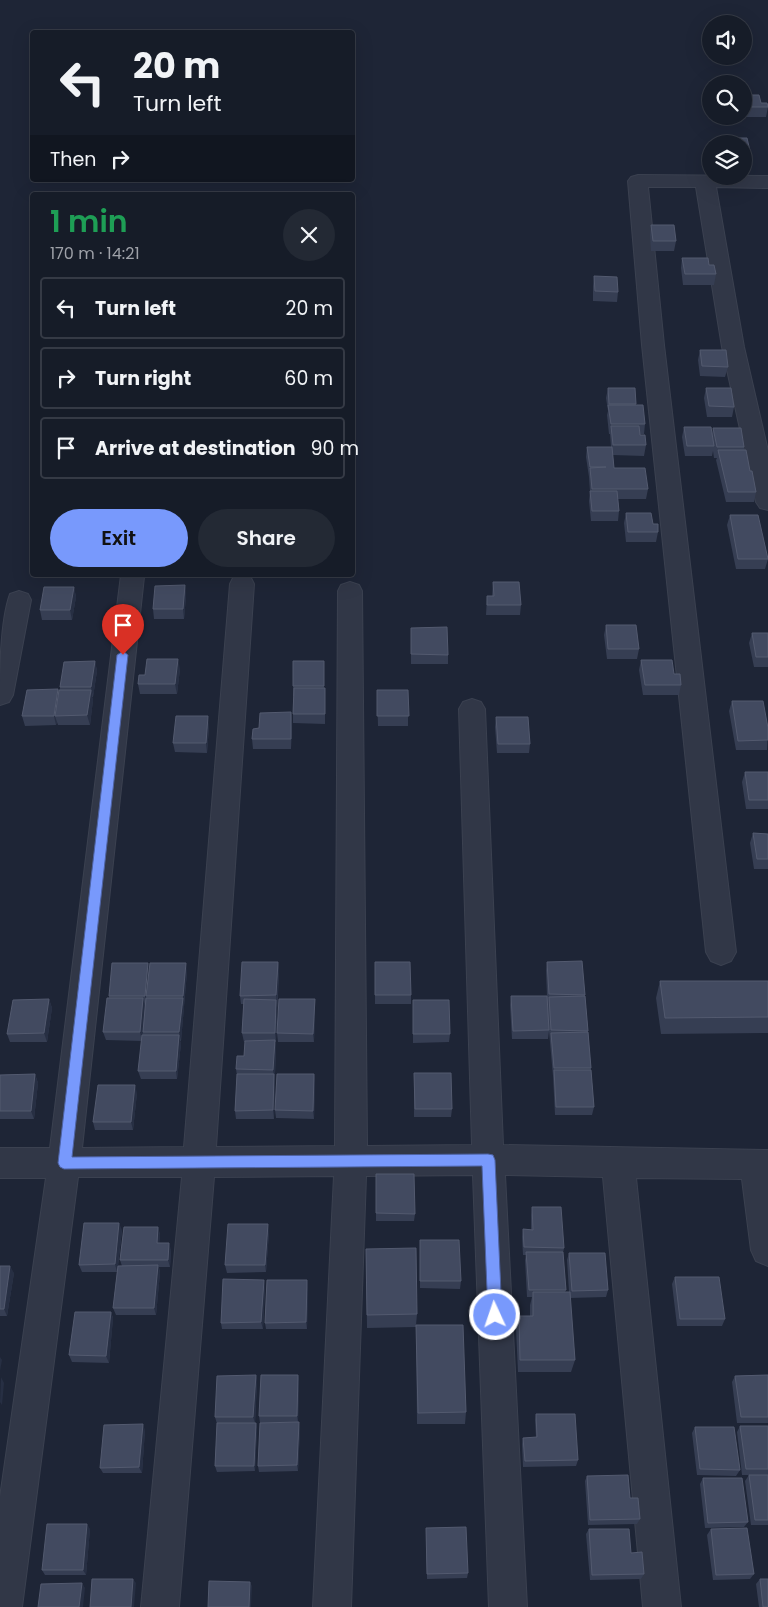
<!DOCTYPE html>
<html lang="en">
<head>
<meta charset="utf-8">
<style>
  :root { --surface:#161c28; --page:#232934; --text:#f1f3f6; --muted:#9ea1a8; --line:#353a45; --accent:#7899fc }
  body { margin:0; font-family:Poppins,sans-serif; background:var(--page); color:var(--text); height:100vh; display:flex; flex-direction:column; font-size:19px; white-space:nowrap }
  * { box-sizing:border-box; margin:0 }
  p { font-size:16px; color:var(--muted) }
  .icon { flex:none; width:28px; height:28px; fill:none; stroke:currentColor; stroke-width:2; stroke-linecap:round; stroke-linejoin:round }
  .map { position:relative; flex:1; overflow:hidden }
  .side { position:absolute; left:30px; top:192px; width:325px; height:385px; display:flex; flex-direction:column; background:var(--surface); border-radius:5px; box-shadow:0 5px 20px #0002,0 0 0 1px var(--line) }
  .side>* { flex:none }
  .guide { position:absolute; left:30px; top:30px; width:325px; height:152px; border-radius:5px; box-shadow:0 5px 20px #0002,0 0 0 1px var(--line); background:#161c28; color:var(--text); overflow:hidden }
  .controls { position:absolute; left:702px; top:15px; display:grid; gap:10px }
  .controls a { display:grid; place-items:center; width:50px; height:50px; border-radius:50%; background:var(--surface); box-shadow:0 5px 20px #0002,0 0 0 1px var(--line); font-size:25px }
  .pin { position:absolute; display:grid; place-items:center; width:42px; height:42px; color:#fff; margin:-51px -21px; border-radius:50% 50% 50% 0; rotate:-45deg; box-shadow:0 0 5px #0007 }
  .pin .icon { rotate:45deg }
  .me { position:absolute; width:55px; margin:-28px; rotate:357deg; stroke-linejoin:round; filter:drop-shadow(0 0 4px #0008) }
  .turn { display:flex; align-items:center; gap:18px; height:105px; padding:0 20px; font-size:22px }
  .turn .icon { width:65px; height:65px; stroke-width:2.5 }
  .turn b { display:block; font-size:35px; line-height:42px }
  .then { display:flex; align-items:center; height:48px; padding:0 20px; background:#0003; gap:10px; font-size:19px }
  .round { display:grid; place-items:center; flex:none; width:52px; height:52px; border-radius:26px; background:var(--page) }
  .headline { display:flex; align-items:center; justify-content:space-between; height:85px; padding:0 20px }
  h1 { font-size:30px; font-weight:600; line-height:38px; color:#1e9e55 }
  .button { display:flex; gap:10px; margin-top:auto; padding:10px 20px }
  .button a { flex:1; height:58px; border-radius:30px; background:var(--accent); color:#111; font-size:20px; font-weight:600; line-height:58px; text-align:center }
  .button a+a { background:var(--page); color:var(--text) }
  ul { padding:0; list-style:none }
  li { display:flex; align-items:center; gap:15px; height:62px; margin:0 10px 8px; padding:0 10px; border:2px solid var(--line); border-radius:5px }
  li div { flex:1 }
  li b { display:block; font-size:19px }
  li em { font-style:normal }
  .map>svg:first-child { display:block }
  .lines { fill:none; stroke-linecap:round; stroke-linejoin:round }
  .minor-casing { stroke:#3b4150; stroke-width:2 }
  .minor { fill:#313747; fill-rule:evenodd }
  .wall { fill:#363e53 }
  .shaded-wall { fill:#272f43 }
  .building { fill:#424a60; stroke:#535a6f }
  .route { fill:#7899fc; stroke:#4e63a4 }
</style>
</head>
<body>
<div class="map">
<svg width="768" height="1607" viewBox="0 0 768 1607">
  <rect width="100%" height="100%" fill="#1e2536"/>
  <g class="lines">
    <defs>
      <path id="minor" d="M638 175 768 176V188L716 187 744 347 768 451V510L760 508 756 502 722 347 696 187H648L664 345 736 952 731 961 721 965 711 961 706 952 642 345 628 181 631 177Z
        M121 575H143L144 577 82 1148 184 1147 230 584 233 578 242 575 251 578 254 584 216 1147 335 1146 338 591 341 585 350 582 359 585 362 591 367 1146 472 1145 459 709 463 702 472 699 481 702 485 709 503 1145 768 1150V1266L756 1261 751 1250 742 1179 636 1178 681 1607H643L603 1177 505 1175 527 1607H489L473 1175 366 1176 351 1607H313L334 1176 214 1177 179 1607H141L182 1177H78L22 1607H0V1497L46 1178H0V1148H50Z
        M19 591 28 594 31 600 13 695 9 702 0 705C0 672 0 622 10 594Z"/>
    </defs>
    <use href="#minor" class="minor-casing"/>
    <use href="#minor" class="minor"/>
  </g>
  <path class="wall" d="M744 95 768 107 766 117H739L744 116Z
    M723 138H747L750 151 748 162 744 161V144H722Z
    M651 225 676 241 674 251H651L650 235Z
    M682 258 709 265 716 274 714 285H683L681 268Z
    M594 276 618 292 617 302 593 301V286Z
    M700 350 728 367 725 377 700 376 698 360Z
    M608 388 636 404V405L645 424 644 434H640L646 445 644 456 613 455 614 468 648 489 646 499H618L619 511 618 521H591L589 501 590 492 589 477 586 457 587 447H611L610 434H609L607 415 608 411 606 398Z
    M706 388 734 407 732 417H707L704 398Z
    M684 427 712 433 713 428 744 447V450L756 492 754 502H726L716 460 717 458H714L713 451 712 456H685L682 437Z
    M626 513 653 524 658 532 656 542H626L624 523Z
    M730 515 768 559 765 569H736L727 525Z
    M493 582 521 605 520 615H486L487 596H492Z
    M185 585 186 596 184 619H154L153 609Z
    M74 587 76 597 72 620H42L40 610Z
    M606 625 639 649 637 659H607L604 635Z
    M411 628 448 655V664H411Z
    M752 633H768V667H754L749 643Z
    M641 660 674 674 681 685 679 695H643L639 670Z
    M95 661 97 671 93 697H92L93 700 90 725H58L57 722 56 725 25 726 22 716 59 693 60 690V687Z
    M324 661V688L325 698V724L293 723V714L294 696H293V686Z
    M180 669 177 694H140L138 684 145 675Z
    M377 690H408V726H378Z
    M732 701 768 728 767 750H736L729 711Z
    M291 712 292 722 291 749H253L252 739 259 728Z
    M496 717 530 744 529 753H497L495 727Z
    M209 726 207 753 175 752 173 743Z
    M745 772H768V809H746L742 782Z
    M753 833 768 834V869H754L750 843Z
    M278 962 279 971 276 1042H275L276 1048 275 1074V1082L274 1119H236L235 1111 237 1076 236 1069 244 1056 245 1042H244L242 1033 244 1004H241L240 996Z
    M375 962 411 995V1004H375Z
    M547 962 585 995 594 1107 592 1115H555L553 1076 549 1031 548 1039H512L510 1005 511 996H547L546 970Z
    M148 963 149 970 187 972 181 1041H180L181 1044 177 1079H141L138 1071 142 1041 106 1040 103 1032 109 998V996Z
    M660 981H768V1033L661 1034 656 998Z
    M49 999 52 1008 47 1042H10L7 1034Z
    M315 999V1008L314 1042H278L277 1033Z
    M413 1000 450 1034 449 1042 413 1043Z
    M414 1073 452 1109 451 1117H414Z
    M35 1074 38 1083 34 1119H0V1075Z
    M314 1074 315 1082 314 1119 276 1118 275 1110Z
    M137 1093 133 1130H95L93 1122Z
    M376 1174 415 1214 414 1221H376Z
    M532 1207 564 1248 563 1253 566 1290 565 1292H569L567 1260 569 1253 608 1290 606 1297 570 1298 575 1360 571 1372H518L516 1329 519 1316H530V1305L532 1297H527L525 1260 526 1255H523L522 1237 523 1229 531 1230V1215Z
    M158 1227 160 1235 159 1243 171 1250 170 1267H159L160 1273 156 1315H116L113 1308 117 1272H82L79 1265 122 1230 118 1266H122L120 1260Z
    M269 1232 266 1272 227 1273 225 1265Z
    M420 1247 461 1281 460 1289 420 1288Z
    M366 1249 417 1314 416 1325 466 1412 465 1424H417L416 1327 367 1328Z
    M0 1266 14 1273 7 1316H0Z
    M675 1277 725 1319 722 1326H677L672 1284Z
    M265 1287 263 1329H222L221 1323Z
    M308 1287 307 1329H266L265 1323Z
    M111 1312 113 1318 109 1363 72 1362 69 1355Z
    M256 1375 257 1382 255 1423H256L257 1429 255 1471 217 1472 215 1466 217 1424 215 1417Z
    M298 1375 299 1381 298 1422 260 1423 259 1416Z
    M768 1375V1423H737L732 1382 735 1376Z
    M536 1414 578 1460 576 1466 523 1467 522 1444 523 1438H536L535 1420Z
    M740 1426H768V1475H742L737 1432Z
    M695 1427 740 1470 736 1476 697 1475 692 1433Z
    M300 1428 298 1471 259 1472 258 1466Z
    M145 1430 142 1473H103L100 1468Z
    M749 1475H768V1525H751L745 1481Z
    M587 1476 630 1498 640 1519 637 1524 588 1525 585 1481Z
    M703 1478 748 1522 744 1527 705 1528 700 1484Z
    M426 1528 468 1573 467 1578 427 1579Z
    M90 1529 86 1575H45L42 1570Z
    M589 1529 631 1553 644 1574 641 1579 590 1580 586 1534Z
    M711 1529 754 1574 750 1579 713 1580 707 1535Z
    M760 1579 768 1607H759L756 1584Z"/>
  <path class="shaded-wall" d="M185 585 186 596 184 619 183 609Z
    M74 587 76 597 72 620 70 610Z
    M178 659 180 669 177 694 175 684Z
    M95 661 97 671 93 697 91 687Z
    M58 689 60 699 55 716 57 722 56 725 54 716Z
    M91 690 93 700 90 725 87 715Z
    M291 712 292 722 291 749Z
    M208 716 209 726 207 753 206 743Z
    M278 962 279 971 277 1004 276 995Z
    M148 963 150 972 146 996 147 999V1004L145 996Z
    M186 963 187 972 184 1005 183 996Z
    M143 998 145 1006 142 1041 140 1032Z
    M183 998 184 1007 181 1041 179 1032Z
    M49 999 52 1008 47 1042 44 1033Z
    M315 999V1008L314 1042 313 1034Z
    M276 1000 277 1008 276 1042 275 1033Z
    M179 1035 181 1044 177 1079 176 1071Z
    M275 1040 276 1048 275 1074V1082L274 1119 273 1110 274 1077 273 1070Z
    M35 1074 38 1083 34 1119 31 1111Z
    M314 1074 315 1082 314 1119 313 1111Z
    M135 1085 137 1093 133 1130 131 1122Z
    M119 1223 122 1230 117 1272 115 1264Z
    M268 1224 269 1232 266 1272 265 1265Z
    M158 1227 160 1235 159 1250 157 1243Z
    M169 1243 171 1250 170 1267 168 1260Z
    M158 1265 160 1273 156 1315 154 1308Z
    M10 1266 14 1273 7 1316 4 1309Z
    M264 1280 265 1287 263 1329 261 1322Z
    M307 1280 308 1287 307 1329 306 1322Z
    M111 1312 113 1318 109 1363 106 1356Z
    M0 1357 2 1360 0 1371Z
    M256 1375 257 1382 255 1423 253 1417Z
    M298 1375 299 1381 298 1422 297 1416Z
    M1 1377 4 1383 2 1405 0 1402Z
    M299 1422 300 1428 298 1471 297 1465Z
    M256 1423 257 1429 255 1471 254 1466Z
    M143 1424 145 1430 142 1473 139 1467Z
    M87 1524 90 1529 86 1575 83 1570Z
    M133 1579 136 1583 134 1607H131Z
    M250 1582 252 1586 251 1607H249Z
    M82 1583 85 1588 83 1607H79Z"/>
  <path class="building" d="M744 95H759L761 103H767L768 107H744Z
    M723 138H747L750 151H744V144H724Z
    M651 225H674L676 241H653Z
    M682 258H708L709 265H714L716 274H685Z
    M594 276 617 277 618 292 595 291Z
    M700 350H726L728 367 702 366Z
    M608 388H635L636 404H609Z
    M706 388H731L734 407 709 406Z
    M608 405H643L645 424H611Z
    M611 426H639L640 435H645L646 445H613Z
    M684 427H711L714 446H687Z
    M713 428H741L744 447H717Z
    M587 447H612L614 468H645L648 489H592L590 468 606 467H590Z
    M718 450H746L750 471H752L756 492H728Z
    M590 491H617L619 511H592Z
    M626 513H651L653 524H658V532H628Z
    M730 515H758L768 559H738Z
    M493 582H519L521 605H487V596H494Z
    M185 585 183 609H153L155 586Z
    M44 587H74L70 610H40Z
    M606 625H636L639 649H608Z
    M447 627 448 655 411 654V628Z
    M752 633H768V657H756Z
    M147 659H178L175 684H138L139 675H145Z
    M641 660H672L674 674H680L681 685H645Z
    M95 661 91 687H60L64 662Z
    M293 661H324V686H293Z
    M294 688H325V714H293Z
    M58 689 54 716H22L27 690Z
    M59 690H91L87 715 55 716Z
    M377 690H408L409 716H377Z
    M732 701H763L768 728V740L738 741Z
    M291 712V739H252L253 729 259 728 260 713Z
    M176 716H208L206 743H173Z
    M496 717H528L530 744H498Z
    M745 772H768V800H749Z
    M753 833 768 834V859H757Z
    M582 961 585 995 549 994 547 962Z
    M242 962H278L276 995 240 996Z
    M375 962H410L411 995H375Z
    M112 963H148L145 996H109Z
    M150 963H186L183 996H146Z
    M660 981H768V1017L665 1018Z
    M511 996H547L549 1030 513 1031Z
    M585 996 588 1031 551 1030 549 997Z
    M107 998H143L140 1032H103Z
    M146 998H183L179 1032H143Z
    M49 999 44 1033 7 1034 13 1000Z
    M244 999 276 1000 275 1033H242Z
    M279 999H315L313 1034 277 1033Z
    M413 1000H449L450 1034H413Z
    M588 1032 591 1068H554L551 1033Z
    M142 1035H179L176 1071H138Z
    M275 1040 273 1070 236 1069 237 1056H244L245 1041Z
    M554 1070H591L594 1107H556Z
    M414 1073H451L452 1109H415Z
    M35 1074 31 1111H0V1075Z
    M237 1074H274L273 1110 235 1111Z
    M277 1074H314L313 1111 275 1110Z
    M98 1085H135L131 1122H93Z
    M376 1174H414L415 1214 376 1213Z
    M532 1207H561L564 1248 524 1247 523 1229 533 1230Z
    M84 1223H119L115 1264 79 1265Z
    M228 1224H268L265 1265H225Z
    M124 1227H158L157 1243H169L168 1260H120Z
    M420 1240H459L461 1281H420Z
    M416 1248 417 1314 367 1315 366 1249Z
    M526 1252H563L566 1290H529Z
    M569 1253H605L608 1290 572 1291Z
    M158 1265 154 1308H113L118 1266Z
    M0 1266H10L4 1309H0Z
    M675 1277H719L725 1319H680Z
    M223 1279 264 1280 261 1322 221 1323Z
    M267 1280H307L306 1322 265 1323Z
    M533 1292H570L575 1360H520L519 1316H533Z
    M75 1312H111L106 1356 69 1355Z
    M416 1325H463L466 1412 418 1413Z
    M256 1375 253 1417H215L217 1376Z
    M261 1375H298L297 1416H259Z
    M768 1375V1417H741L735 1376Z
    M536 1414H575L578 1460 525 1461 523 1438 537 1437Z
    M299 1422 297 1465 258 1466 260 1423Z
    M217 1423H256L254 1466H215Z
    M143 1424 139 1467 100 1468 104 1425Z
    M740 1426H768V1469H746Z
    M695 1427H734L740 1470 700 1469Z
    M628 1475 630 1498H638L640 1519 590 1520 587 1476Z
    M749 1475H768V1520H755Z
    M703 1478H742L748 1522 708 1523Z
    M47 1524H87L83 1570H42Z
    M466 1527 468 1573 427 1574 426 1528Z
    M747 1528 754 1574 716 1575 711 1529Z
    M589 1529H629L631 1553 642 1552 644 1574 592 1575Z
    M92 1579H133L131 1607H90Z
    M760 1579H768V1607H763Z
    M209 1581 250 1582 249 1607H208Z
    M82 1583 79 1607H38L41 1584Z"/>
  <path class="route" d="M123 651 128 655 72 1157 488 1154 493 1155 495 1160 502 1315 500 1320 495 1322 490 1320 488 1315 482 1166 64 1169 60 1167 58 1163 117 655Z"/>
</svg>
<div class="controls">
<a><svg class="icon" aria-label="sound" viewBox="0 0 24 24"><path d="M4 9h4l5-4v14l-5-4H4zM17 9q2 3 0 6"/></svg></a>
<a><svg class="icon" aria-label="search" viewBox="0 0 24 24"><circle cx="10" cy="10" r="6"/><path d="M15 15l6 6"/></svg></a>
<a><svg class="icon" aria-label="layers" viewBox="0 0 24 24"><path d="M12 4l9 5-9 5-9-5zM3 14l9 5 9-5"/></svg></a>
</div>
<div class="pin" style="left:123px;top:655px;background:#d93025"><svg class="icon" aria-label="arrive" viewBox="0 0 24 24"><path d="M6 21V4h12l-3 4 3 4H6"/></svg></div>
<svg class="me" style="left:495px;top:1315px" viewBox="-20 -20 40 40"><circle r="17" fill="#7899fc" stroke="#fff" stroke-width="3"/><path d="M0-11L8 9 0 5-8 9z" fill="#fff"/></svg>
<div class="guide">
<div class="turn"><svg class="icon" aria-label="left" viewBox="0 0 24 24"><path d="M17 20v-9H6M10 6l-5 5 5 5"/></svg><div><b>20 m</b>Turn left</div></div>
<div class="then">Then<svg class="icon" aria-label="right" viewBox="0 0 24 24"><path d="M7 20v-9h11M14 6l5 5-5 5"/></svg></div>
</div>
<section class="side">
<div class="headline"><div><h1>1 min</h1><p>170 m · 14:21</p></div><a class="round"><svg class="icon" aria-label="close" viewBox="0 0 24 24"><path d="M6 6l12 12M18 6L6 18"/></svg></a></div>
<ul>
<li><svg class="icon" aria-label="left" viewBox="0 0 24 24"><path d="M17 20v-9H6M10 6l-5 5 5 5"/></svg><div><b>Turn left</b></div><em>20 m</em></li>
<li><svg class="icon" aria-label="right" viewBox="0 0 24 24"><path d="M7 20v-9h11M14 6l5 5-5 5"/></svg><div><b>Turn right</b></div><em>60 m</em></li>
<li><svg class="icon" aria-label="arrive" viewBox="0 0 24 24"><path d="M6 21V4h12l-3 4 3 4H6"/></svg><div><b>Arrive at destination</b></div><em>90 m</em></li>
</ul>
<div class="button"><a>Exit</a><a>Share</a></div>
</section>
</div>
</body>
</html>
